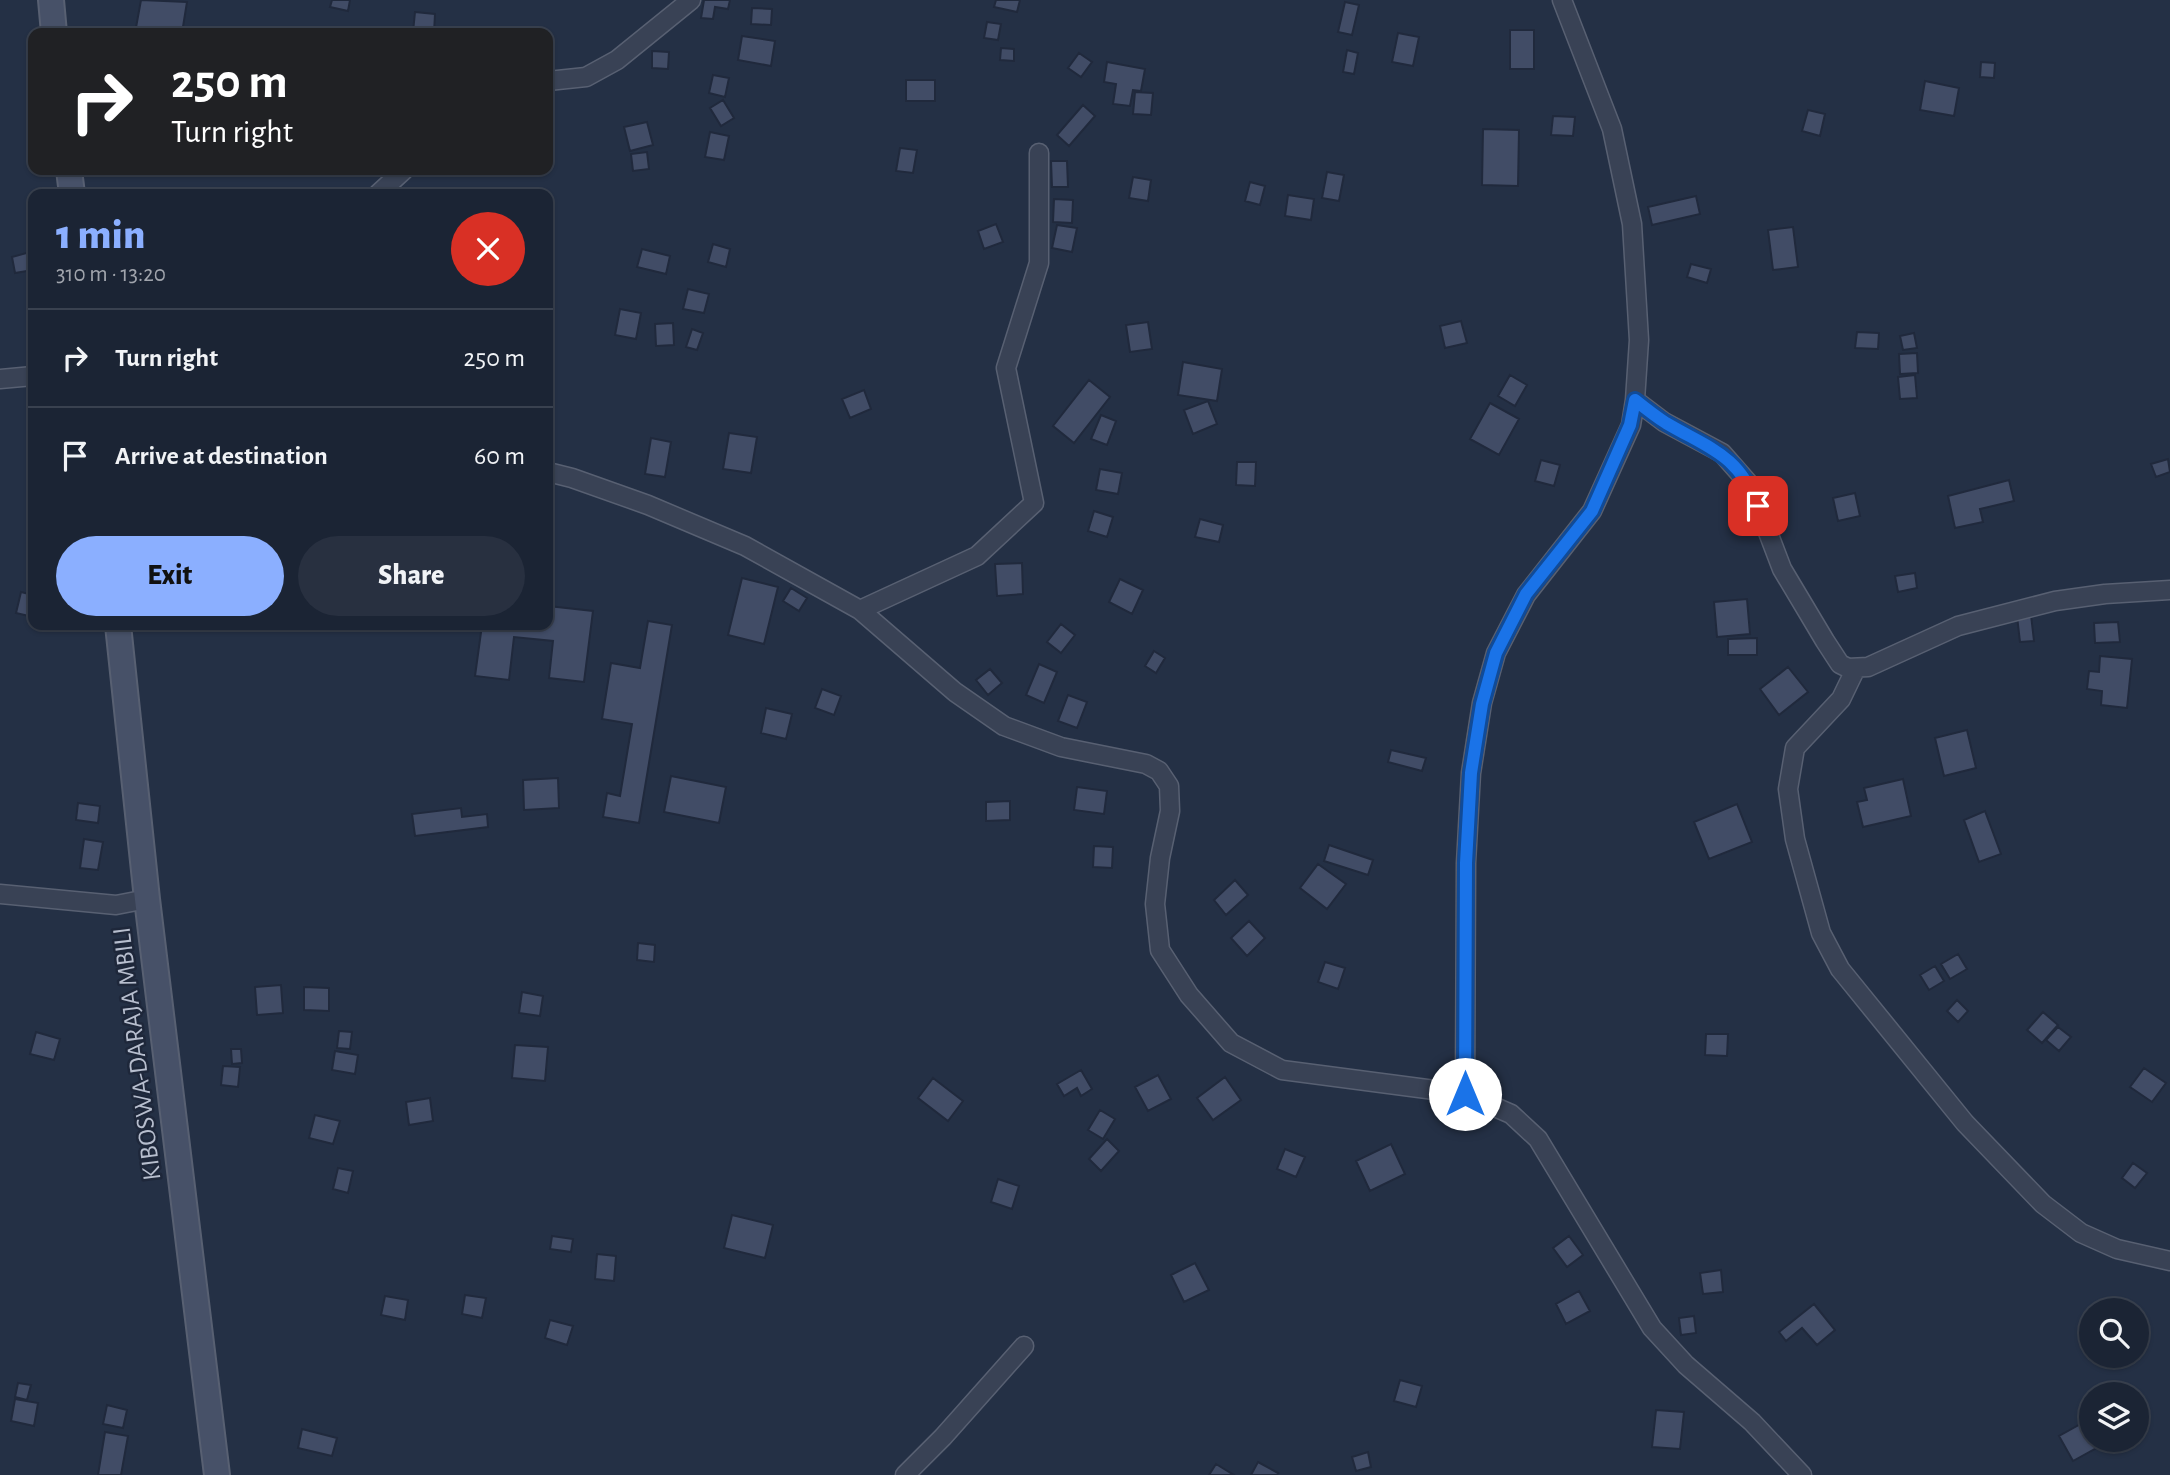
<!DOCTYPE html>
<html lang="en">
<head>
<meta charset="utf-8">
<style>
  :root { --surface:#1b2434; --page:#283040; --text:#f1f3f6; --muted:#a0a4ac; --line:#39414f; --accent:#8bafff }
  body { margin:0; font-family:"Alegreya Sans",sans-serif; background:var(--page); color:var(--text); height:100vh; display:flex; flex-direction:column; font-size:26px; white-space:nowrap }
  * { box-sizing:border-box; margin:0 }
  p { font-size:23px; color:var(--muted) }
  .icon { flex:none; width:38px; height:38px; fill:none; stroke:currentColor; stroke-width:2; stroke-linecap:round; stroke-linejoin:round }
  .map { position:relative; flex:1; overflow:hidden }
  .panel { position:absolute; left:28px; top:189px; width:525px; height:441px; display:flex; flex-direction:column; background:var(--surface); border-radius:14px; box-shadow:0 2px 5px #0004,0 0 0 2px var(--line) }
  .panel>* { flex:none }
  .hud { position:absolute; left:28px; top:28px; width:525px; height:147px; border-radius:14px; box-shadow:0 2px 5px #0004,0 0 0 2px var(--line); background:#202124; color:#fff; overflow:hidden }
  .controls { position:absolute; left:2079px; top:1298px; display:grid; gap:14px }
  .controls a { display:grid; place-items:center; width:70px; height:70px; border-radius:50%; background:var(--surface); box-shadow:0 2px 5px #0004,0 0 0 2px var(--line); font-size:35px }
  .pin { position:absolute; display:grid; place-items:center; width:60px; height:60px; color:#fff; margin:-30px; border-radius:14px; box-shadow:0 4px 10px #0006 }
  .me { position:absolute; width:77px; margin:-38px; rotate:0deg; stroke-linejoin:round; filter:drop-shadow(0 0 5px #0008) }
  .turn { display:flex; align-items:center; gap:24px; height:147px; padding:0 28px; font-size:32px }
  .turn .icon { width:91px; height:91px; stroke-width:2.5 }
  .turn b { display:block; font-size:49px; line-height:60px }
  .round { display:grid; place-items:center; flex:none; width:74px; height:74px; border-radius:37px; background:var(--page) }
  .head { display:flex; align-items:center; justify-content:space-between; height:119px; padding:0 28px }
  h1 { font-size:42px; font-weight:800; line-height:52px; color:var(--accent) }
  .cta { display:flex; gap:14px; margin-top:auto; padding:14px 28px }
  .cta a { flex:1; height:80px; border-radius:42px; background:var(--accent); color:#111; font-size:28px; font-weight:800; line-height:80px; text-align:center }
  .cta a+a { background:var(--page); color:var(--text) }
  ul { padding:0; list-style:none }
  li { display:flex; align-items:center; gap:21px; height:98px; padding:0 28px; border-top:2px solid var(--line) }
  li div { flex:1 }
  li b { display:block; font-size:26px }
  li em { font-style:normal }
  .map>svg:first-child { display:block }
  .building { fill:#414c66; stroke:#20293c; stroke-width:2 }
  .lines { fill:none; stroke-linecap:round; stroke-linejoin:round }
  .street-casing { stroke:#586072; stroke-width:21 }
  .secondary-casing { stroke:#586072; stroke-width:28 }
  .street { stroke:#394255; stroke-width:18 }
  .secondary { stroke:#475168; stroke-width:24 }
  .route-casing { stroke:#114b97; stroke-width:18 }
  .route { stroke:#1a73e8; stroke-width:12 }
  .labels { text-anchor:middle; stroke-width:5; stroke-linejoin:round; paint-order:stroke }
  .street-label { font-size:26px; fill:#b7bece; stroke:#1e273a }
</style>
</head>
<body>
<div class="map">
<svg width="2170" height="1475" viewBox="0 0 2170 1475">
  <rect width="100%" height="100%" fill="#243045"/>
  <path class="building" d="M141 0 187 2 182 33H135Z
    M332 0H350L348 11 330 7Z
    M704 0H730L728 9 715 7 713 19 701 18Z
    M996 0H1020L1017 12 994 7Z
    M1345 2 1359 5 1352 35 1338 32Z
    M752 8 772 9 771 25 751 24Z
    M415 12 435 14 434 33 413 32Z
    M987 22 1001 24 998 40 984 38Z
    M1510 30H1534V69H1510Z
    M1398 33 1419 37 1413 66 1392 62Z
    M742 36 775 41 771 66 738 60Z
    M1001 48 1014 49V61L1000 60Z
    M1347 50 1358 53 1354 74 1343 72Z
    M652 51 669 52 668 69 652 68Z
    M1079 53 1092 62 1081 77 1068 68Z
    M1107 62 1145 69 1141 91 1133 90 1130 106 1113 104 1116 84 1104 82Z
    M1981 62 1995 63 1994 78 1980 77Z
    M713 75 729 78 725 97 709 93Z
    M906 80H935V101H906Z
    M1925 81 1959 88 1954 116 1920 110Z
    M1135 92 1153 93 1151 115 1133 114Z
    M723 100 734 118 721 126 710 108Z
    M1083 105 1095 116 1069 146 1057 135Z
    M1808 110 1825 114 1820 136 1802 131Z
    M1553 116 1575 117 1573 136 1551 135Z
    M647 122 653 145 630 151 624 127Z
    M1483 129 1519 130 1518 186 1482 185Z
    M710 132 729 136 724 160 705 157Z
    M900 148 917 150 913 173 896 171Z
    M647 152 649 169 633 171 631 154Z
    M1051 161H1067L1068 187H1052Z
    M1327 172 1344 175 1339 201 1322 198Z
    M1133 177 1151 180 1148 201 1129 198Z
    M1250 182 1265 186 1260 205 1245 201Z
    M1288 195 1314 199 1311 220 1285 216Z
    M1696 196 1700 214 1652 225 1648 207Z
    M1054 199 1073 200 1072 223 1053 222Z
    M996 224 1003 242 984 249 978 231Z
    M1057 225 1077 228 1072 252 1052 248Z
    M1793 227 1798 267 1773 270 1768 230Z
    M713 244 730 249 726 267 708 262Z
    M642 249 670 256 666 274 637 267Z
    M30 252 33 270 15 273 12 257Z
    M1691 264 1711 269 1707 283 1687 277Z
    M688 289 709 294 704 313 683 309Z
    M620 309 641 313 636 339 615 335Z
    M1461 321 1467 343 1445 348 1440 326Z
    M1148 322 1152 349 1130 352 1126 325Z
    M673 323 674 345 656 346 655 324Z
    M692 329 703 333 697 350 686 347Z
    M1857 332 1879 333 1878 349 1855 348Z
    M1914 333 1917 348 1903 350 1900 336Z
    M1917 353 1918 373 1900 374 1899 354Z
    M1183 362 1222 369 1217 401 1178 395Z
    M1510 375 1527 385 1515 406 1498 396Z
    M1915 375 1917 398 1900 399 1898 377Z
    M1089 380 1110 397 1074 443 1053 426Z
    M864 390 871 409 850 418 842 399Z
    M1208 401 1217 424 1193 434 1184 410Z
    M1490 403 1519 419 1499 455 1470 439Z
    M1101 415 1116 421 1107 445 1091 439Z
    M729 433 757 437 751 473 723 469Z
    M651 438 671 442 665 477 645 474Z
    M2168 459 2170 472 2156 477 2151 464Z
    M1541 460 1560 465 1554 486 1535 481Z
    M1237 462H1256L1255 486 1236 485Z
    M1100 469 1122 473 1118 494 1096 490Z
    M2009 480 2014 501 1980 509 1983 522 1955 528 1948 496Z
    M1855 493 1860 516 1838 521 1833 498Z
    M1094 511 1113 517 1107 537 1088 531Z
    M1200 519 1223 525 1219 542 1195 537Z
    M1022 563 1023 594 997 596 995 564Z
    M1915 573 1917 588 1898 592 1895 576Z
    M742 578 778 587 764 644 728 635Z
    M1120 579 1143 590 1132 614 1109 602Z
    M791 588 807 598 799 611 783 601Z
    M21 592 33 595V617L16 613Z
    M1747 599 1750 634 1717 637 1714 602Z
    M548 606 593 611 584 682 549 678 553 641 514 637 509 680 475 676 482 625H548Z
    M2031 615 2034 641 2020 642 2017 616Z
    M648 621 672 625 639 823 603 817 607 793 620 796 632 724 602 719 611 663 640 668Z
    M2118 622 2120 642 2095 643 2094 623Z
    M1061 624 1075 635 1061 653 1047 642Z
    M1757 638V655H1728V639Z
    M1154 651 1165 658 1156 673 1145 666Z
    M2100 656 2132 659 2127 708 2101 705 2102 691 2087 689 2089 671 2099 672Z
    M1039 664 1057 672 1044 703 1026 695Z
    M1788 667 1808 692 1779 715 1760 689Z
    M990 669 1002 683 988 695 976 680Z
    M822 689 841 696 834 715 815 708Z
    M1068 695 1087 702 1077 728 1058 721Z
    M766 708 792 714 786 739 761 733Z
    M1967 730 1976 768 1944 776 1935 738Z
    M1391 750 1426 758 1422 771 1388 762Z
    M671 776 726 787 719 823 664 812Z
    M558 778 559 808 524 810 523 780Z
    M1903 779 1911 816 1863 827 1857 802 1867 800 1864 788Z
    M1077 787 1107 791 1104 814 1074 810Z
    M1010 801V820L986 821V802Z
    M78 803 100 806 98 823 76 820Z
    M1737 804 1752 842 1709 859 1694 822Z
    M461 808 462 817 487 814 488 827 415 836 412 814Z
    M1985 811 2001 854 1979 862 1964 820Z
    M84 839 103 842 98 870 80 868Z
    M1329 845 1373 860 1368 875 1324 861Z
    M1094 846 1113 847 1112 868 1093 867Z
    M1318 864 1346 884 1327 909 1300 888Z
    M1235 880 1248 895 1226 915 1214 900Z
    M1249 921 1265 938 1247 956 1231 938Z
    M638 943 655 945 654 962 637 960Z
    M1958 954 1967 969 1950 979 1941 964Z
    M1325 962 1345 968 1338 989 1318 982Z
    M1935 966 1944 981 1929 990 1920 975Z
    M281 985 283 1013 257 1015 255 987Z
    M304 987 329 988V1011L304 1010Z
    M522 992 543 996 540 1016 519 1013Z
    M1957 1000 1968 1011 1958 1022 1947 1011Z
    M2043 1012 2058 1025 2042 1043 2027 1030Z
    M2058 1027 2071 1037 2059 1051 2046 1040Z
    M339 1031 352 1032 350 1049 337 1048Z
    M36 1032 60 1039 54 1060 30 1054Z
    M1706 1034H1728L1727 1056 1705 1055Z
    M515 1045 548 1047 545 1081 512 1078Z
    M231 1049H241L242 1063 232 1064Z
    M335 1051 358 1055 355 1074 332 1070Z
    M223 1066 240 1067 238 1087 221 1085Z
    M2144 1068 2166 1083 2152 1102 2130 1087Z
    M1081 1070 1092 1089 1081 1096 1077 1088 1064 1096 1057 1084Z
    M1158 1075 1171 1099 1148 1111 1135 1087Z
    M1225 1077 1241 1100 1213 1120 1197 1098Z
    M933 1078 963 1101 948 1121 918 1098Z
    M430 1098 433 1121 409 1125 406 1102Z
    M1100 1110 1115 1119 1103 1139 1088 1130Z
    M315 1115 340 1121 333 1144 309 1138Z
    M1107 1139 1119 1151 1101 1171 1089 1159Z
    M1391 1144 1405 1174 1370 1191 1356 1161Z
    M1285 1149 1305 1157 1296 1177 1277 1169Z
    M2133 1163 2147 1173 2135 1188 2122 1178Z
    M338 1168 353 1171 348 1193 333 1189Z
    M998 1179 1019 1186 1012 1209 991 1202Z
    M732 1215 773 1225 765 1258 724 1248Z
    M552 1236 573 1239 571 1252 550 1249Z
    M1569 1236 1583 1255 1567 1267 1553 1248Z
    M597 1254 616 1256 614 1281 595 1279Z
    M1195 1263 1209 1290 1184 1302 1171 1275Z
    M1721 1270 1723 1292 1703 1294 1700 1273Z
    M1579 1291 1590 1311 1566 1324 1556 1304Z
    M465 1295 486 1298 482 1318 462 1314Z
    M385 1296 408 1300 405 1320 381 1315Z
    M1814 1304 1835 1330 1817 1345 1802 1328 1786 1341 1779 1332Z
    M1694 1316 1696 1333 1681 1335 1679 1318Z
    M550 1320 573 1326 567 1345 545 1338Z
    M1400 1380 1422 1386 1416 1407 1394 1401Z
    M18 1383 31 1385 27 1400 15 1397Z
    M15 1399 38 1403 34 1426 11 1421Z
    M107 1405 127 1410 123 1428 103 1424Z
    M1656 1410 1684 1412 1680 1449 1652 1447Z
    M2086 1421 2091 1430V1440H2097L2100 1446 2073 1461 2059 1436Z
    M302 1429 337 1438 332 1456 298 1448Z
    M105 1432 128 1436 121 1475H98Z
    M1368 1452 1371 1467 1356 1471 1352 1457Z
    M1258 1462 1278 1473 1277 1475H1251Z
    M1216 1464 1234 1475H1209Z"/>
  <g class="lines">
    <defs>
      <path id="street" d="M548 81 586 77 617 60 691 0
        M378 194 404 170
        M0 379 33 376
        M1635 400 1664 422 1722 453 1750 485 1782 569 1825 641 1840 664 1848 668 1868 667 1958 626 2055 601 2105 594 2170 590
        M548 472 572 478 648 505 745 546 860 610 955 692 1004 726 1061 747 1146 764 1159 771 1169 786 1170 811 1160 858 1155 904 1160 950 1189 995 1231 1043 1282 1070 1465 1094 1511 1114 1538 1139 1652 1328 1686 1365 1752 1422 1802 1475
        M860 610 977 556 1034 503 1006 368 1039 263V153
        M1856 668 1841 699 1795 748 1788 789 1795 839 1821 933 1840 969 1965 1123 2043 1204 2081 1233 2117 1249 2170 1261
        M0 894 116 905 147 899
        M1465 1094 1466 863 1471 773 1482 703 1496 653 1526 595 1592 511 1631 425 1635 400 1639 340 1632 224 1612 129 1562 0
        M905 1475 943 1437 1024 1346"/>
      <path id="secondary" d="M51 0 54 33
        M69 170 72 194
        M118 625 147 899 217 1475"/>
    </defs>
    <use href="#street" class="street-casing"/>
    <use href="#secondary" class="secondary-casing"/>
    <use href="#street" class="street"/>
    <use href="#secondary" class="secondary"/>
  </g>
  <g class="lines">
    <defs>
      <path id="route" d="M1465 1094 1466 863 1471 773 1482 704 1496 653 1526 594 1592 511 1630 425 1635 400C1645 408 1655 416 1666 423 1710 449 1738 454 1758 506"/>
    </defs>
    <use href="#route" class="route-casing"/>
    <use href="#route" class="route"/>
  </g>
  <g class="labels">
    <g class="street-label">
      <text transform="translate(136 1054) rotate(-97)" y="9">KIBOSWA-DARAJA MBILI</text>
    </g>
  </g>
</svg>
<div class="controls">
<a><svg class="icon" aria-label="search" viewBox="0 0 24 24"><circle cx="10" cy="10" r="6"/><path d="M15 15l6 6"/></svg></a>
<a><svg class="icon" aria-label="layers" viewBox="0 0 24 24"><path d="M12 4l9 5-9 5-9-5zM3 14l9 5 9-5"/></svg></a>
</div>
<div class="pin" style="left:1758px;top:506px;background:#d93025"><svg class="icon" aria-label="arrive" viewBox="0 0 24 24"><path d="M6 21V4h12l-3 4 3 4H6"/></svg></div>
<svg class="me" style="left:1465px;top:1094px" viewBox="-20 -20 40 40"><circle r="19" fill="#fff"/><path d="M0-13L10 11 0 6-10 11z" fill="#1a73e8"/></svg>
<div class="hud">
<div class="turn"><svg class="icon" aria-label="right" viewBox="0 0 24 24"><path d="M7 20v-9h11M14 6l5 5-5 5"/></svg><div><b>250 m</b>Turn right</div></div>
</div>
<section class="panel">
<div class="head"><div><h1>1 min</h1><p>310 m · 13:20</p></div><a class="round" style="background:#d93025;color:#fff"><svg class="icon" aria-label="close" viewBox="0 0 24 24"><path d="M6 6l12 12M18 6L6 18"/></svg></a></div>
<ul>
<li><svg class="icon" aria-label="right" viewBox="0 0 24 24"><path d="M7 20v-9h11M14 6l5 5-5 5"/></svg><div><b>Turn right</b></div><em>250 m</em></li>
<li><svg class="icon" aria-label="arrive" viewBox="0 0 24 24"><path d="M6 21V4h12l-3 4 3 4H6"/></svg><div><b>Arrive at destination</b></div><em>60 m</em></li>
</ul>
<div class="cta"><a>Exit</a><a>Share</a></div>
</section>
</div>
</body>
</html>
